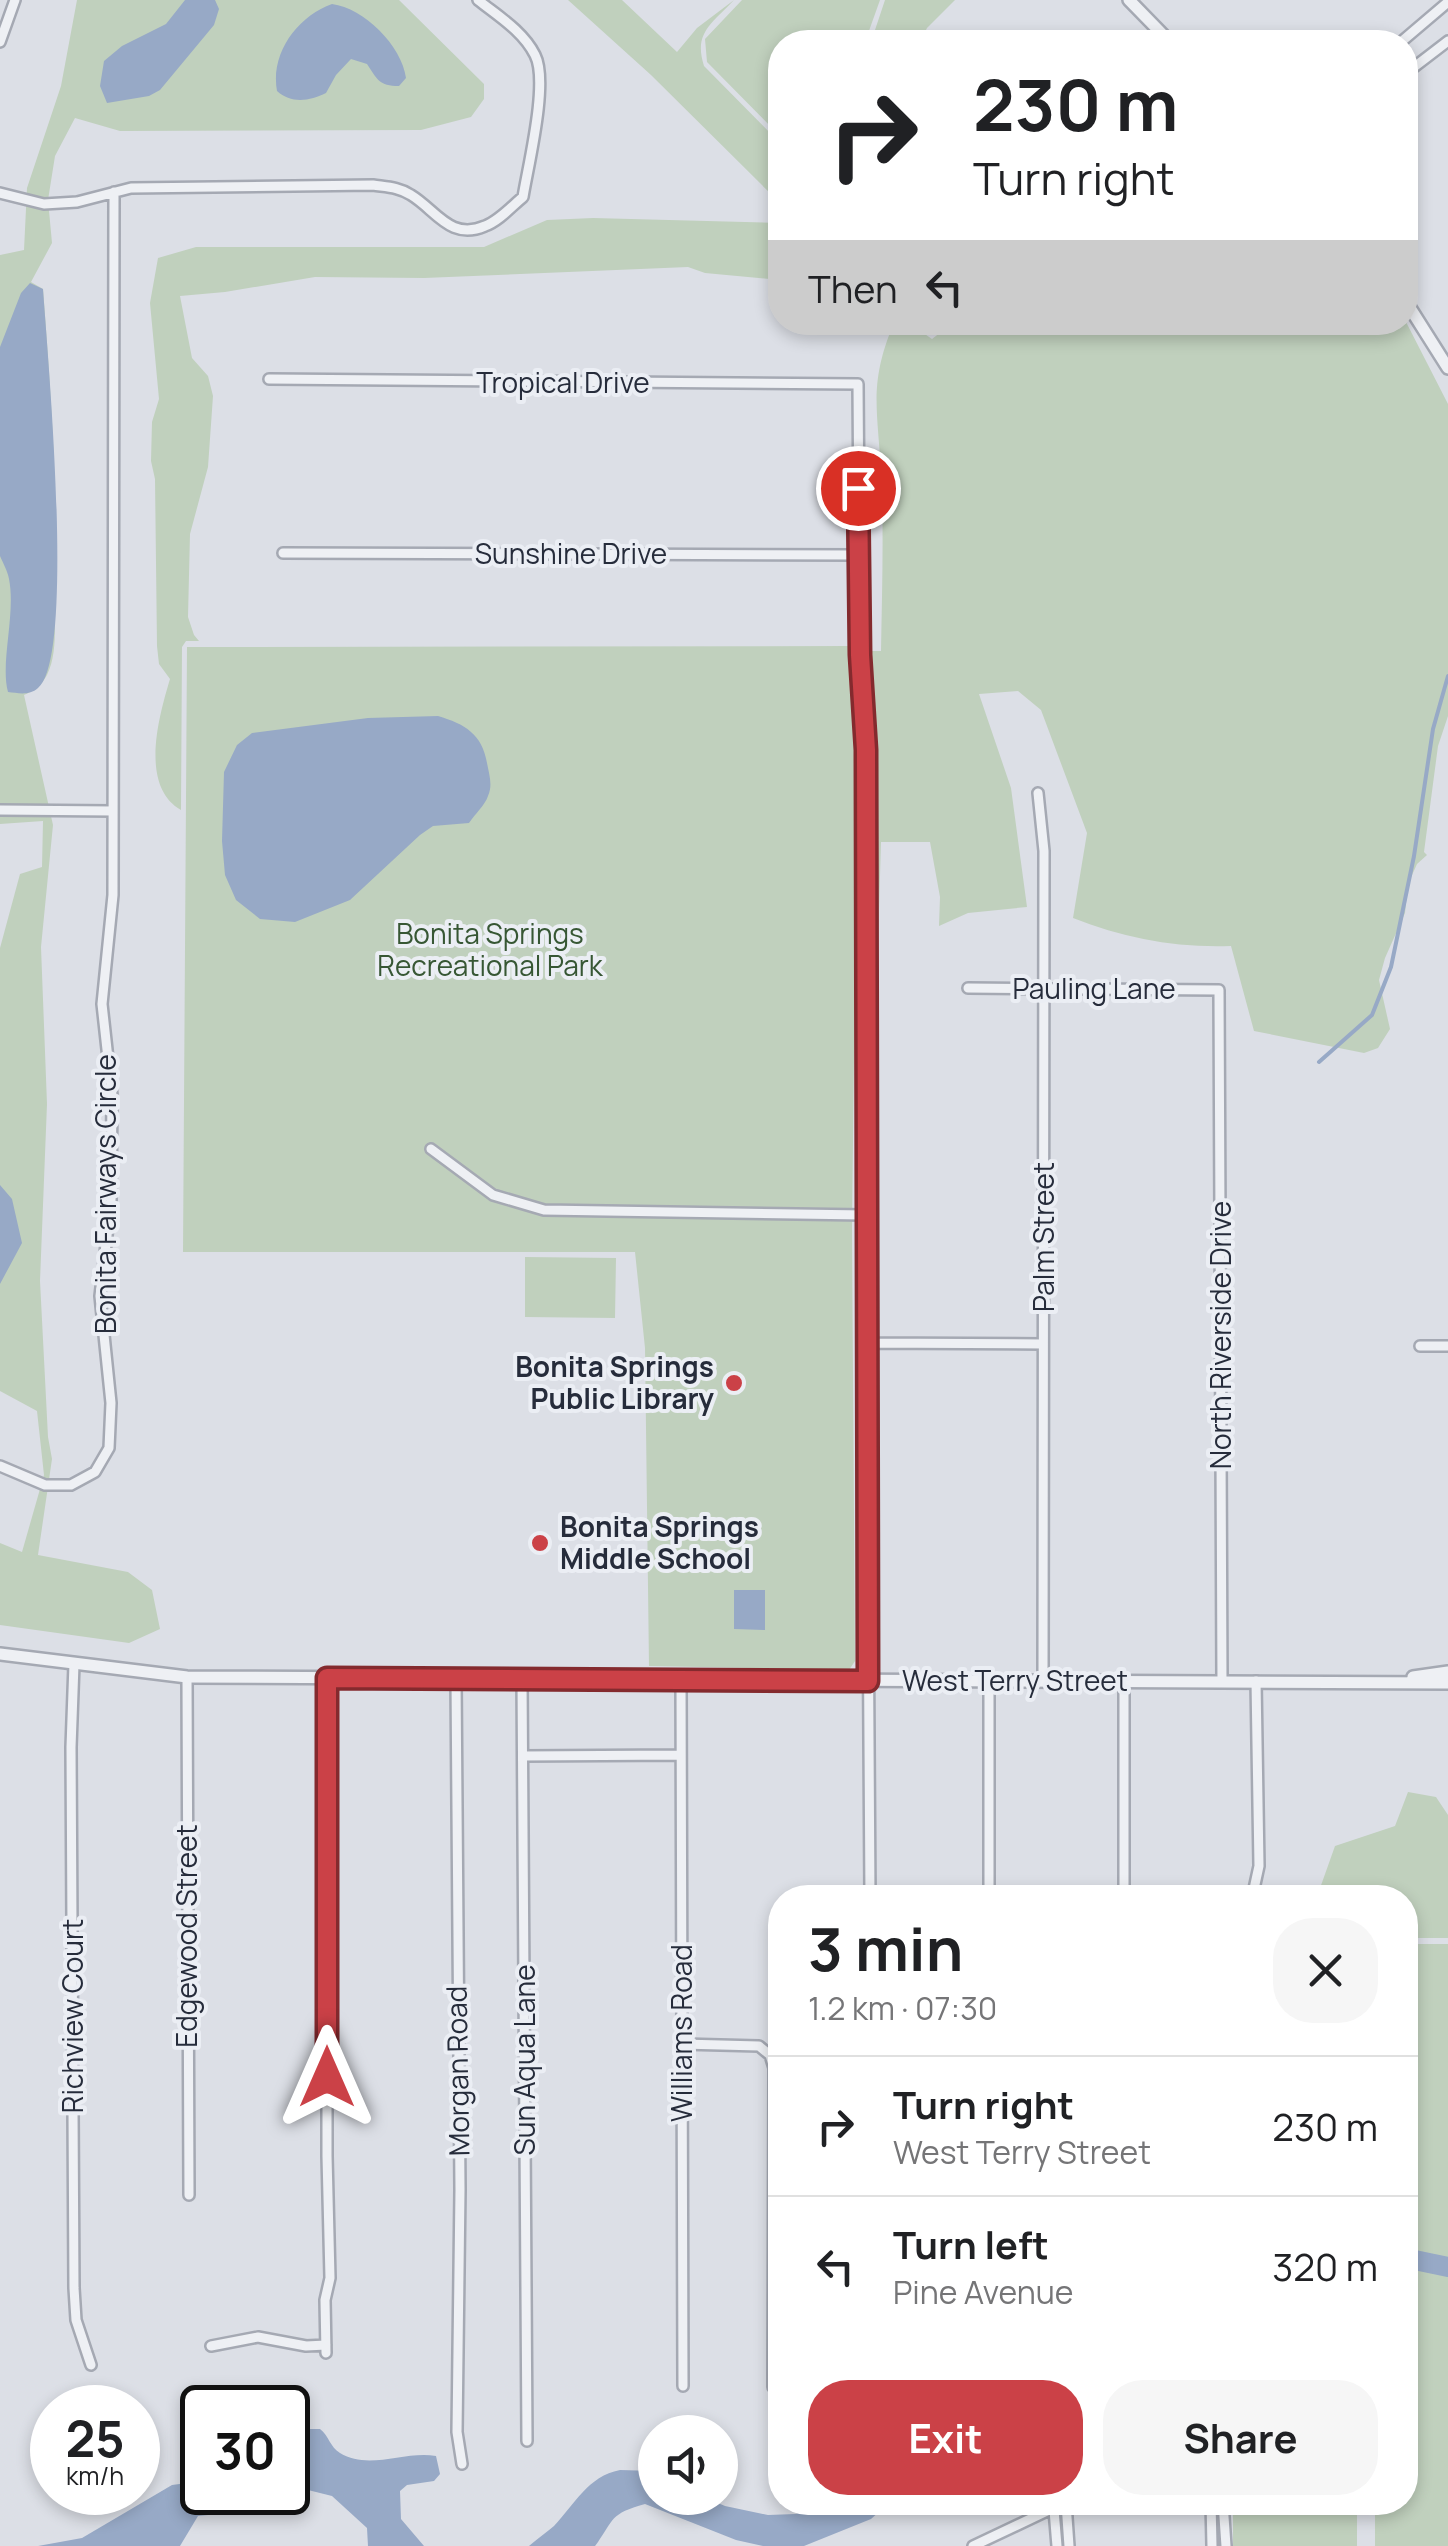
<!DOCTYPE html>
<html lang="en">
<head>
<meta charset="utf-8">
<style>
  :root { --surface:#fff; --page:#f6f6f6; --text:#202124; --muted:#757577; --line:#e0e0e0; --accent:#cb4147 }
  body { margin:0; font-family:Manrope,sans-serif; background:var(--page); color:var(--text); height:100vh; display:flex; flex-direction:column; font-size:38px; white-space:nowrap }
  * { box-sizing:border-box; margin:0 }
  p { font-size:32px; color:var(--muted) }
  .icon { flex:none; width:55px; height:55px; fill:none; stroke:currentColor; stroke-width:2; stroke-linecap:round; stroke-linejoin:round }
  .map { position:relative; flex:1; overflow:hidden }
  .panel { position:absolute; left:768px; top:1885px; width:650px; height:630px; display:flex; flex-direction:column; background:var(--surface); border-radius:40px; box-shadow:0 5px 15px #0003 }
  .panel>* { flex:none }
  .banner { position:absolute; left:768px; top:30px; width:650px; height:305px; border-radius:40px; box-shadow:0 5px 15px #0003; background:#fff; color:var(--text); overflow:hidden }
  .controls { position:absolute; left:638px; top:2415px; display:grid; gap:20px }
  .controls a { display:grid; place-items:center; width:100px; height:100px; border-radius:50%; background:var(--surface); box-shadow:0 5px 15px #0003; font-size:50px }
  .speed { position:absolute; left:30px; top:2385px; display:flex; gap:20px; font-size:50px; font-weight:700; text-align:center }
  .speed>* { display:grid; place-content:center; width:130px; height:130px; border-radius:50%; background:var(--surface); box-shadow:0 5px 15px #0003; line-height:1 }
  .speed small { font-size:25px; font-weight:400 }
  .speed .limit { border:5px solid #111; border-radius:15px; background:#fff; color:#111 }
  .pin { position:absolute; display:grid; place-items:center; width:85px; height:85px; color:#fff; margin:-42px; border:5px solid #fff; border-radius:50%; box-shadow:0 2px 10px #0007 }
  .me { position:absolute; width:110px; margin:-55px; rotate:0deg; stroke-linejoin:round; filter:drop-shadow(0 0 8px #0008) }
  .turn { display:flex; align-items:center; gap:35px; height:210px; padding:0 40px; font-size:45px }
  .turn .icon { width:130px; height:130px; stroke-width:2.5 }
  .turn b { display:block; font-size:70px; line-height:85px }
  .then { display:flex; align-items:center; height:95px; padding:0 40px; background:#0003; gap:20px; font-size:38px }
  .round { display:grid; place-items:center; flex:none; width:105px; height:105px; border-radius:40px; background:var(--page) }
  .head { display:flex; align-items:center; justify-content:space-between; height:170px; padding:0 40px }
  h1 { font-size:60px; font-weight:700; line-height:75px }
  .cta { display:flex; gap:20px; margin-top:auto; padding:20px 40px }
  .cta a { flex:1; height:115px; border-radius:40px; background:var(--accent); color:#fff; font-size:40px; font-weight:700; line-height:115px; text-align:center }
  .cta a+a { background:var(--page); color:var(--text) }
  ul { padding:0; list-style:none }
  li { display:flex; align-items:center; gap:30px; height:140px; padding:0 40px; border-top:2px solid var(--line) }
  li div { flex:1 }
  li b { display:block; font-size:38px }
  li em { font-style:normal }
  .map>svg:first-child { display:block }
  .green { fill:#c0d0bd }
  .water { fill:#97a9c6 }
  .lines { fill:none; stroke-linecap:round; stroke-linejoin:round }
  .stream { stroke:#97a9c6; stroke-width:4 }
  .river { stroke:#97a9c6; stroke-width:20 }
  .minor-casing { stroke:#a5a9b3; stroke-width:14 }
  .tertiary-casing { stroke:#a5a9b3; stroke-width:16 }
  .minor { stroke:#eef0f4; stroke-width:9 }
  .tertiary { stroke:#eef0f4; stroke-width:11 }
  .route-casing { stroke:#842a2e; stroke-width:25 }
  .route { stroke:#cb4147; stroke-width:18 }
  .poi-dot { fill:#cb4147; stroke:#ebeef4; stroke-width:4 }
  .labels { text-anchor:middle; stroke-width:8; stroke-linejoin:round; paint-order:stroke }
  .street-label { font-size:28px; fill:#262c3b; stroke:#ebeef4 }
  .park-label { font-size:28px; fill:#375734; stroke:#ebeef4 }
  .poi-label { font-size:28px; font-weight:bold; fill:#262c3b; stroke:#ebeef4; text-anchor:end }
</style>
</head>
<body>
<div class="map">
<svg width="1448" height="2546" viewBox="0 0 1448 2546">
  <rect width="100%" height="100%" fill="#dcdfe6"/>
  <path class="green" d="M77 0H399L484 84V99L471 117 421 130 120 131 75 118 55 156 48 200 52 243 31 282 43 289C51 393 58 495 55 599 54 623 58 653 47 675 41 686 35 690 24 695L53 825 41 947 47 1104 40 1281 48 1437 52 1459 38 1555 128 1572 152 1590 160 1629 129 1643 0 1625V1543L22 1552 44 1475 37 1411 0 1391V948L20 874 42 867 43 821 0 824V255L24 250 27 188 61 86Z
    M568 0H622L677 52 697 28 734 0C713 23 693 32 704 66L780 143V203L651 75Z
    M742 0H880L865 42H780V136L707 62 705 39Z
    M885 0H955L927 28 920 42H871Z
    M593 218 780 223V280L705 273 688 267 424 278 315 277 225 292 180 296 192 358 208 376 213 396 208 467 190 534 188 617 194 635 199 641H186L182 647 181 810C139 786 159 716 170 679L159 664 157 646 155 479 151 461 152 422 159 399 150 303 158 258 196 247H484L547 220Z
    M1405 320 1448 404V716L1438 746 1424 852 1427 855 1417 864 1408 884 1405 913 1385 958 1379 980 1390 1029 1378 1048 1364 1053 1254 1031 1231 946C1175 948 1124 938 1073 918L1087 833 1041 710 1018 691 979 694 1011 788 1027 907 968 913 939 926 940 897 930 842H881L870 1221H857L862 798 855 651H881C882 592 884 532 881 473 878 410 868 384 894 323H909L932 339 954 322H1405Z
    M850 646 857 798 852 1228 855 1661 849 1670 649 1666 645 1348 635 1252H183L187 647Z
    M525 1257 616 1258 615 1318 525 1317Z
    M1408 1792 1436 1797 1448 1815V1938H1405V1898L1321 1897 1319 1891 1335 1846 1395 1826Z
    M1405 1944H1448V2546H1375V2503L1405 2502Z
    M1233 2503H1357V2546H1233Z"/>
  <path class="water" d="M185 0H215L219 9 214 25 160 90 149 96 107 103 100 86 104 61 122 46 166 24Z
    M332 4C364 8 402 46 406 78L399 86C379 86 377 79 367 64L351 59 336 75 326 93C310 101 291 104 277 91 270 53 298 16 332 4Z
    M30 283 43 289C47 348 76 658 38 688 29 696 18 693 8 692 0 663 16 614 9 579 8 572 3 563 0 556V347L21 293Z
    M438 716C465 724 482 734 487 763 489 774 493 785 488 796 485 805 475 814 469 823L433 826 420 835 350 900 295 922 260 919 236 900 225 875 222 841 224 772 237 745 252 733 368 718Z
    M0 1185 12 1199 22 1243 0 1284Z
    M734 1590H765V1630L734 1629Z
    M300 2429H320C329 2436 330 2447 340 2453 369 2471 406 2450 436 2456L440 2474 434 2481 407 2485 400 2491 401 2519 424 2546H368L367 2528 332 2496 288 2485V2431Z
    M620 2470 655 2471V2498H706L725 2506 768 2515 796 2514 822 2503H889L871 2519 804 2546H763L736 2540 645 2504C608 2514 614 2521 595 2546H529C537 2539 546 2533 554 2526 574 2505 588 2476 620 2470Z
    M202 2481V2492L233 2493 208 2515 198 2516 180 2546H38L82 2538 172 2485Z"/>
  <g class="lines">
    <path class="stream" d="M1319 1062 1372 1015 1391 967 1414 856 1433 729 1448 676"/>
    <path class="river" d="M1405 2258 1448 2267"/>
    <defs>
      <path id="minor" d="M0 42 15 0
        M1401 42 1448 2
        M1405 74 1448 41
        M0 193 44 204 77 202 131 188 373 185C386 187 399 187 411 195 436 210 450 241 485 226 499 221 512 206 523 197 528 166 549 82 535 55 523 31 498 16 478 0
        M269 379 858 384 860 655 866 750 865 1112 870 1898
        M283 553 858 555
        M1038 793 1044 851 1043 1681
        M0 810 113 811
        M968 988 1219 990 1222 1681
        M431 1149 493 1195 544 1210 865 1215
        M866 1343 1043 1344
        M1420 1346H1448
        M0 1466 45 1485H71L95 1472 109 1448 111 1403 100 1296 111 1201 112 1095 102 1004 113 895 114 192
        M74 1664 71 1747 74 2288 76 2320 91 2365
        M187 1677 189 2195
        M456 1679 460 2190 457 2432 462 2464
        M522 1679 527 2441
        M681 1680 683 2386
        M989 1681V1898
        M1124 1681V1898
        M523 1756 681 1755
        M1252 1898 1259 1866 1256 1681
        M682 2044 759 2046 770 2055 774 2068 773 2387
        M211 2346 258 2337 306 2346 326 2345
        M326 2353 325 2300 330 2278 327 2156V1678
        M1211 2502 1212 2546
        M1223 2502 1226 2546
        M1066 2503 1069 2546
        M1054 2510 1057 2546
        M973 2546 1066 2502"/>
      <path id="tertiary" d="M1129 0 1170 42
        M1405 300 1448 368
        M0 1654 187 1677 1448 1683
        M1413 1677 1448 1672"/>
    </defs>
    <use href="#minor" class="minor-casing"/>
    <use href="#tertiary" class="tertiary-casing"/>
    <use href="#minor" class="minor"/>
    <use href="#tertiary" class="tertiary"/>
  </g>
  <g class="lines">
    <defs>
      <path id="route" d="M327 2077V1678L868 1681 866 750 860 655 858 488"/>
    </defs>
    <use href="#route" class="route-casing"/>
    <use href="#route" class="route"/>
  </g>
  <g class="poi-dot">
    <circle cx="734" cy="1383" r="10"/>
    <circle cx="540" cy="1543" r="10"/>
  </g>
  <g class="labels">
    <g class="street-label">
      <text x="563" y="393">Tropical Drive</text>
      <text x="571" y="564">Sunshine Drive</text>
      <text x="1094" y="999">Pauling Lane</text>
      <text transform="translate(106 1194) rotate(-90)" y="10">Bonita Fairways Circle</text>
      <text transform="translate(1044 1237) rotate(-90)" y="10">Palm Street</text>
      <text transform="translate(1221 1335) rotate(-90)" y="10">North Riverside Drive</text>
      <text x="1015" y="1691">West Terry Street</text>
      <text transform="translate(187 1936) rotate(-90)" y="10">Edgewood Street</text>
      <text transform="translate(73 2016) rotate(-90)" y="10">Richview Court</text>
      <text transform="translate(682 2033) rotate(-90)" y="10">Williams Road</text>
      <text transform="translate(525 2060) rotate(-90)" y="10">Sun Aqua Lane</text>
      <text transform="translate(458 2071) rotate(-91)" y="10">Morgan Road</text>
    </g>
    <g class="park-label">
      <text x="490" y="944">Bonita Springs<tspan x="490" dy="32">Recreational Park</tspan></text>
    </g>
    <g class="poi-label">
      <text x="714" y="1377">Bonita Springs<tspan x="714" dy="32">Public Library</tspan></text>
      <text x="560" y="1537" text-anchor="start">Bonita Springs<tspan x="560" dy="32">Middle School</tspan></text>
    </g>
  </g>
</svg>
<div class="controls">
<a><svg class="icon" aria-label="sound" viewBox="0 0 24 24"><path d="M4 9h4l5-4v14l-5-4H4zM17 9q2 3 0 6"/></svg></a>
</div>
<div class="speed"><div>25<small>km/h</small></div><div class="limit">30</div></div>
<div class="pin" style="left:858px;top:488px;background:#d93025"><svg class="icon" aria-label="arrive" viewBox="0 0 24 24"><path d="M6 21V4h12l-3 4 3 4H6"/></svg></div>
<svg class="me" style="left:327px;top:2077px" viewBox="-20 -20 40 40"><path d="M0-17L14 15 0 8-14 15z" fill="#cb4147" stroke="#fff" stroke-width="4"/></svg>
<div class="banner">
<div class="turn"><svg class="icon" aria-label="right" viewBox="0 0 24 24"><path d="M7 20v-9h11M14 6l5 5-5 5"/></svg><div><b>230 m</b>Turn right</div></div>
<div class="then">Then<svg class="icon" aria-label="left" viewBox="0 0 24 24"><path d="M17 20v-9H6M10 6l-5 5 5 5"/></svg></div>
</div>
<section class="panel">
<div class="head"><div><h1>3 min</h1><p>1.2 km · 07:30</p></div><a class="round"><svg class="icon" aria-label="close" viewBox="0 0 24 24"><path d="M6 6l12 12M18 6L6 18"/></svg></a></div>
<ul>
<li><svg class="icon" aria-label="right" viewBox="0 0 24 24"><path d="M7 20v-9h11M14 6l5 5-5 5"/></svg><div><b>Turn right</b><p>West Terry Street</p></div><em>230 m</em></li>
<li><svg class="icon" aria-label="left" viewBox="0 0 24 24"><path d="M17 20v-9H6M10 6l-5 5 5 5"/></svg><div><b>Turn left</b><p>Pine Avenue</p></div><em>320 m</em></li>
</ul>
<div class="cta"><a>Exit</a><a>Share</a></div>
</section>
</div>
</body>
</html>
